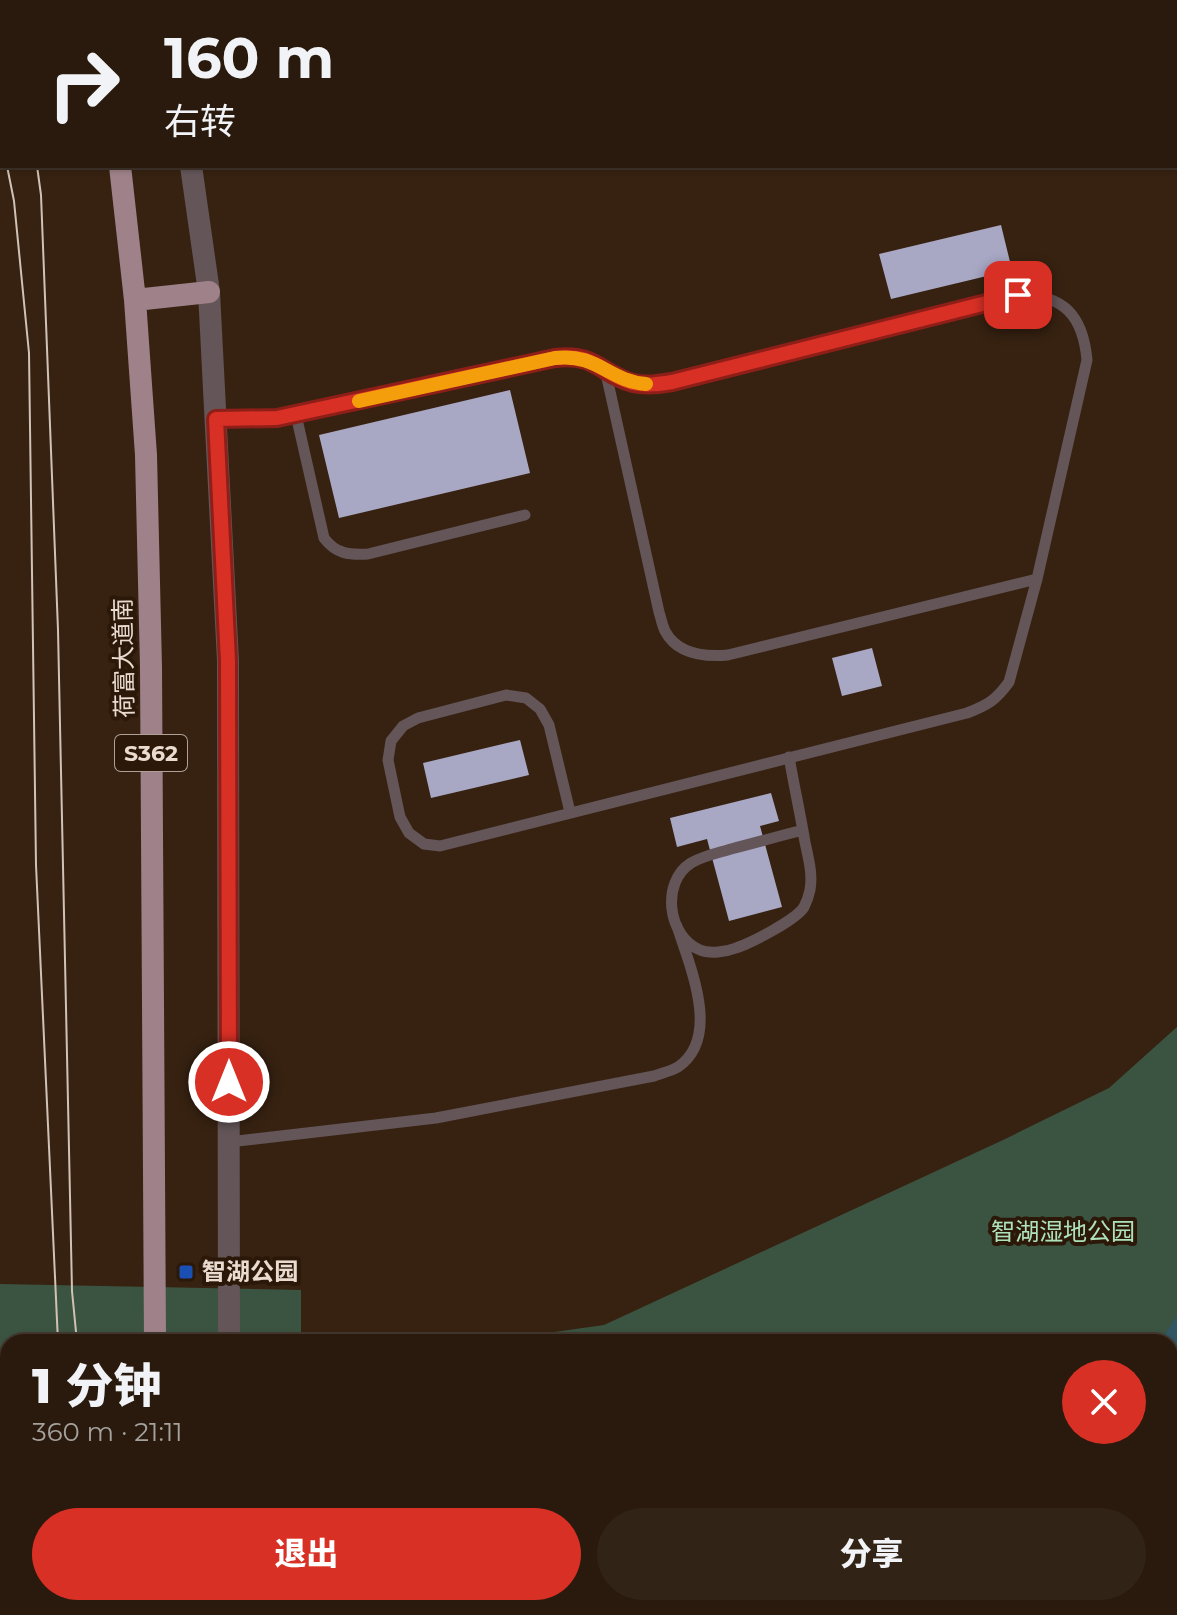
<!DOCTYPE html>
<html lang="zh">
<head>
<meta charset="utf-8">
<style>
  :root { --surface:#291a0d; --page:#312316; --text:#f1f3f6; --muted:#a5a19d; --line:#45382e; --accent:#d93025 }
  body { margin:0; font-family:Montserrat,"Noto Sans SC",sans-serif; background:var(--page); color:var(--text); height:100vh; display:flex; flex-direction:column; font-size:30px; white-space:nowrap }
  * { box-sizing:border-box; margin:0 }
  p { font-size:26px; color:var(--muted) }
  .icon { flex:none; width:44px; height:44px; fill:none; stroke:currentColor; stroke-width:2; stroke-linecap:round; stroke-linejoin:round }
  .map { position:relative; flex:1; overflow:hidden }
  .drawer { position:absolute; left:0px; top:1334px; width:1178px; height:282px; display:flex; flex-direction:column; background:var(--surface); border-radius:24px 24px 0 0; box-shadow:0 2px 6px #0004,0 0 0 2px var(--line) }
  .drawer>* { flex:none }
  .banner { position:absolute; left:0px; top:0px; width:1178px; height:168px; box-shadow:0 2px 6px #0004,0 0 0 2px var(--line); background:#291a0d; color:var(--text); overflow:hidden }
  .pin { position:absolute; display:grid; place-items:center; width:68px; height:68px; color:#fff; margin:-34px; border-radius:16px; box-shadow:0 4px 12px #0006 }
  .me { position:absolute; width:88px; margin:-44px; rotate:0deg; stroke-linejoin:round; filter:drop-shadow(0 0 6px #0008) }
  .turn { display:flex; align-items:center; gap:28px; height:168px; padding:0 32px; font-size:36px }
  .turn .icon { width:104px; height:104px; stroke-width:2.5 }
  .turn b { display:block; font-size:56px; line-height:68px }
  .round { display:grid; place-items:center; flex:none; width:84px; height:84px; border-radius:42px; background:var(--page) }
  .overview { display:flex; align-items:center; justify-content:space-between; height:136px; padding:0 32px }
  h1 { font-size:48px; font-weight:800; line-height:60px }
  .action { display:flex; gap:16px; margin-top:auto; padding:16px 32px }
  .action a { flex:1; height:92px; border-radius:48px; background:var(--accent); color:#fff; font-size:32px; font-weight:800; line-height:92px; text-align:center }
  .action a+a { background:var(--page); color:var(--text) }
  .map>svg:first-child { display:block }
  .green { fill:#3b5441 }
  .water { fill:#325664 }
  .building { fill:#a8a7c4 }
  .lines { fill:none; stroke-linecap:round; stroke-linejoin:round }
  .service { stroke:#635558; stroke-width:11 }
  .tertiary { stroke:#635558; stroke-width:22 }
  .primary { stroke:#9f8289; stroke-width:22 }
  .tram { stroke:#d1c2b7; stroke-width:2 }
  .route-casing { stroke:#8d1f18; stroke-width:20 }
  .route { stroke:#d93025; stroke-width:14 }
  .slow { stroke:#f59e0b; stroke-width:14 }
  .transit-dot { fill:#1a4fb4; stroke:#2c1808; stroke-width:3 }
  .labels { text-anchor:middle; stroke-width:8; stroke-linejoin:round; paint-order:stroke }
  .shield { fill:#2c1808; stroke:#b1a095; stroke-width:2 }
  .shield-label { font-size:22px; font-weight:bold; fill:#eadbd1 }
  .street-label { font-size:24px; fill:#eadbd1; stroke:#2c1808 }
  .park-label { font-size:24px; fill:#aee2ba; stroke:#2c1808 }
  .poi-label { font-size:24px; font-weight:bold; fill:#eadbd1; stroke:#2c1808; text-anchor:start }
</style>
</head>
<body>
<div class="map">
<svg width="1177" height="1615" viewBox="0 0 1177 1615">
  <rect width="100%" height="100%" fill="#372211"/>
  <path class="green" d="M1177 1027V1615H0V1284L301 1290V1342H8V1608H1170V1342H483L604 1325 1003 1140 1109 1088Z"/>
  <path class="water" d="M1177 1316V1615H420L448 1608H1170V1342H1160Z"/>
  <path class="building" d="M1001 225 1012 270 891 299 879 254Z
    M510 390 530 473 339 518 319 435Z
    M872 648 882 686 842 696 832 658Z
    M520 740 529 775 431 798 423 763Z
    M771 793 779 821 760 826 782 907 729 921 707 839 677 847 670 818Z"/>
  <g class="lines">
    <path class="service" d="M605 369 659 612C661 618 662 625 665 631 677 654 705 657 728 655L1037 579
      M296 415 324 538C336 554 349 555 368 554L525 515
      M216 419 277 418 555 358C570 356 586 356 599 365 610 372 620 379 633 383 646 386 659 384 672 382L1018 295C1064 294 1083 316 1087 360L1037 579 1009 682C996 700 988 705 967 713L440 846 424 844 409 833 400 817 388 760 391 741 403 726 418 718 506 695 526 698 540 709 549 725 570 812
      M789 757C794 785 800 813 805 842 808 857 813 874 810 890 809 895 806 903 804 907 796 920 751 943 736 948 726 952 710 954 700 950 667 936 661 882 691 863 703 856 718 853 731 849 755 843 779 836 803 830
      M229 1142 436 1118 654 1076C662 1073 671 1071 678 1067 722 1037 689 965 677 926"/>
    <path class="tertiary" d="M167 0V2
      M191 166 209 292 228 661 229 1342
      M231 1615V1608"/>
    <path class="primary" d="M93 0V2
      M120 166 135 300 146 455 151 667 155 1342
      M135 300 209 292
      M158 1615V1608"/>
    <path class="tram" d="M12 0 13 2
      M0 128 2 139
      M7 166 14 201 29 353 36 865 58 1342
      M37 166 41 195 58 630 72 1291 77 1342
      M97 1608V1615
      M62 1615V1608"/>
  </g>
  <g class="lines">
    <defs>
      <path id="route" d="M229 1082 228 661 216 419 277 418 555 358C597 353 600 374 633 383 646 386 659 384 672 382L1018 295"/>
    </defs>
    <use href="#route" class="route-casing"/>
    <use href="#route" class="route"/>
    <path class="slow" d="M359 401 555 358C598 353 608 381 646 384"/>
  </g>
  <rect class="transit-dot" x="178" y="1264" width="16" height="16" rx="4"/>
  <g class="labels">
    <rect class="shield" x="115" y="735" width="72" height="36" rx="6"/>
    <g class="shield-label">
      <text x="151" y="761">S362</text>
    </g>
    <g class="street-label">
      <text transform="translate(124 658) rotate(-91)" y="8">荷富大道南</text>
    </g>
    <g class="park-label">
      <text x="1063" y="1240">智湖湿地公园</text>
    </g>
    <g class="poi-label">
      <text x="202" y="1280">智湖公园</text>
    </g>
  </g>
</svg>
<div class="pin" style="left:1018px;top:295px;background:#d93025"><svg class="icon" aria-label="arrive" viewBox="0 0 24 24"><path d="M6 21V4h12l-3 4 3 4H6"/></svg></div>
<svg class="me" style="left:229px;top:1082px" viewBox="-20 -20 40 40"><circle r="17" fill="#d93025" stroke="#fff" stroke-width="3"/><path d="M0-11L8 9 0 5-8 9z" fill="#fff"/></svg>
<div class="banner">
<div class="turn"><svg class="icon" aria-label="right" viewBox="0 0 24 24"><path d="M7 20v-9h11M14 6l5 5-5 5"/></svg><div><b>160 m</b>右转</div></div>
</div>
<section class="drawer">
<div class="overview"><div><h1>1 分钟</h1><p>360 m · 21:11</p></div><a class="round" style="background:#d93025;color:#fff"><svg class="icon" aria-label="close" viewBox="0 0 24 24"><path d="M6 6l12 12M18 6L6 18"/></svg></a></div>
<div class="action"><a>退出</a><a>分享</a></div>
</section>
</div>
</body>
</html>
